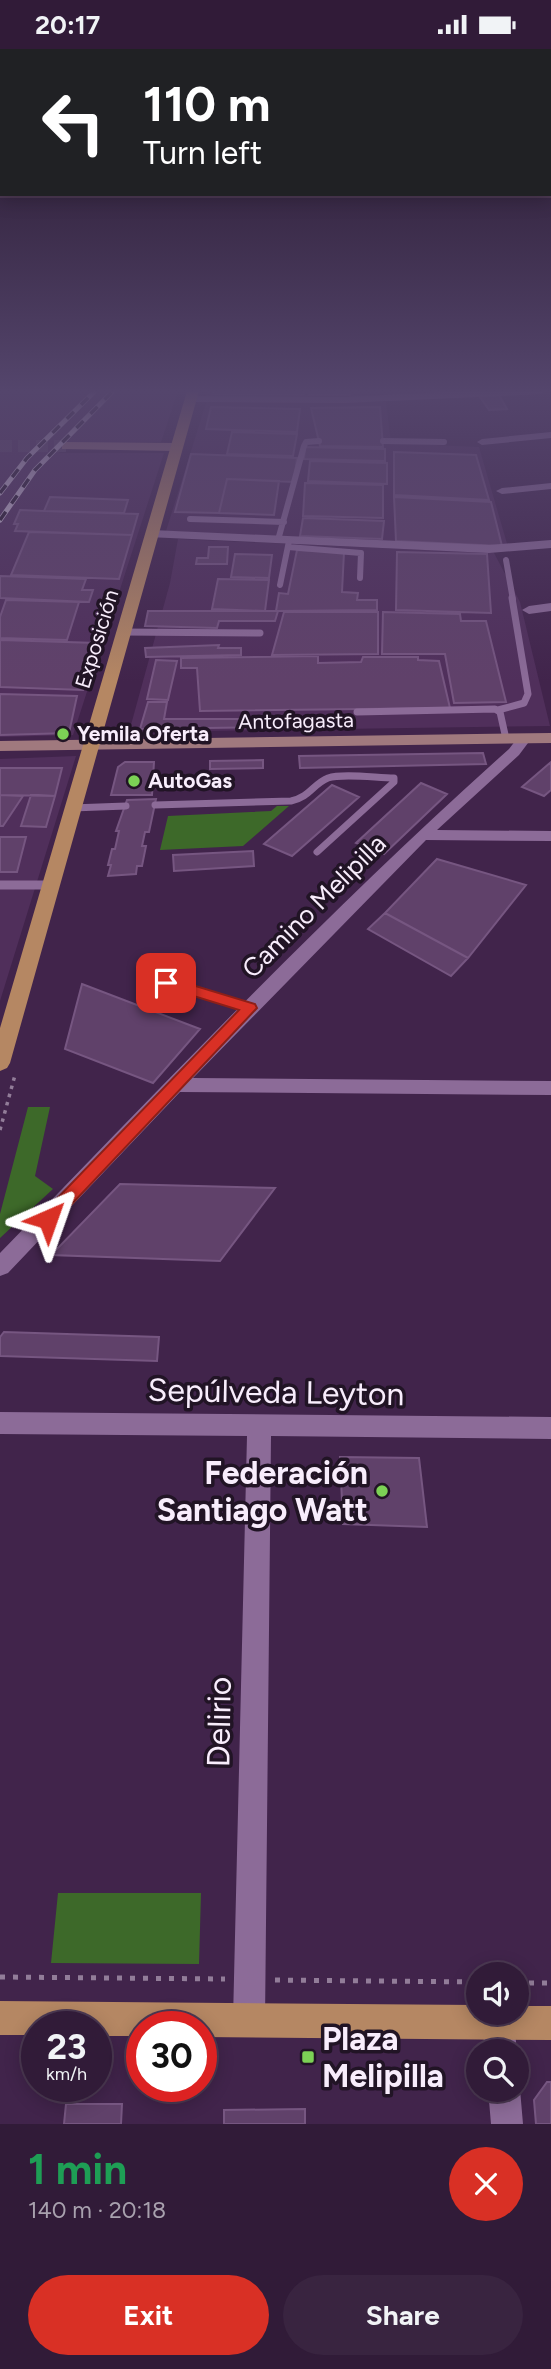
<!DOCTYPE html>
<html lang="en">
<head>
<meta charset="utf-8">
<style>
  :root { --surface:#311b38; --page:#392440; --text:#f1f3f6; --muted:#a8a1ae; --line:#4c3953; --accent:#d93025 }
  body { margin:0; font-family:Figtree,sans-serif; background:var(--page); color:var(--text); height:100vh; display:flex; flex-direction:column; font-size:26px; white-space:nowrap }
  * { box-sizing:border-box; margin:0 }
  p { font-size:23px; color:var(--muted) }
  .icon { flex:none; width:38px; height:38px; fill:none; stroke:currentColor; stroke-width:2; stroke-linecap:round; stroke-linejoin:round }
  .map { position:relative; height:2075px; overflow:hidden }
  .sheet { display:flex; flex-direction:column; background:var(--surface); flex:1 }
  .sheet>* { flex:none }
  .hud { position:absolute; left:0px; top:0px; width:551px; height:147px; box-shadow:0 4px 18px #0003,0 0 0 2px var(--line); background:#202124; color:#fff; overflow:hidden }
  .tools { position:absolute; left:466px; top:1913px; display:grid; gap:14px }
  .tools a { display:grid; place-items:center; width:63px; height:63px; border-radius:50%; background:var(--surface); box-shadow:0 4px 18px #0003,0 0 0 2px var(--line); font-size:35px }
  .speed { position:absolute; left:21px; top:1962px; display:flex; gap:14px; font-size:35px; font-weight:700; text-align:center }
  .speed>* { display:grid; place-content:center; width:91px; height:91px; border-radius:50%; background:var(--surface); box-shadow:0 4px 18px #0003,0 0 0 2px var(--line); line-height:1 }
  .speed small { font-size:18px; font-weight:400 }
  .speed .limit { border:10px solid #d22; background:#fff; color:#111 }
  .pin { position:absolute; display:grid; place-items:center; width:60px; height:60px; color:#fff; margin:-30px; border-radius:14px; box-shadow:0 4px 10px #0006 }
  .me { position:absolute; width:77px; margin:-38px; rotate:43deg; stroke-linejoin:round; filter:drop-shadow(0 0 5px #0008) }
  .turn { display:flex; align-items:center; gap:24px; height:147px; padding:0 28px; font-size:32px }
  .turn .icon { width:91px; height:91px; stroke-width:2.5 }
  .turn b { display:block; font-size:49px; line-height:60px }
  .round { display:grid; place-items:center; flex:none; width:74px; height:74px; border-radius:37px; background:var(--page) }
  .overview { display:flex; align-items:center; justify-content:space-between; height:119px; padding:0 28px }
  h1 { font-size:42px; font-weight:700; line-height:52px; color:#1e9e55 }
  .button { display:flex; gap:14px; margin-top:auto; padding:14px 28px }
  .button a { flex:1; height:80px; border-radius:42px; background:var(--accent); color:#fff; font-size:28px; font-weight:700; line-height:80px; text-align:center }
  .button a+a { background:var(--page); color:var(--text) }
  .status { display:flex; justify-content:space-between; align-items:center; height:49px; padding:0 35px; background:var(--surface); direction:ltr }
  .status svg { height:19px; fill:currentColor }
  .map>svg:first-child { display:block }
  .built { fill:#502f5b }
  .green { fill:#3d6929 }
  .building { fill:#60416a; stroke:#765681; stroke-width:2 }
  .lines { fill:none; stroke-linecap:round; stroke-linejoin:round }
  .secondary-tunnel { stroke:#5c4266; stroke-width:12; stroke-dasharray:12 6; stroke-linecap:butt }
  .path-far1 { stroke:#927d99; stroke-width:3.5; stroke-dasharray:3.5 5; stroke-linecap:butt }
  .path { stroke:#927d99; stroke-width:5; stroke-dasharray:5 8; stroke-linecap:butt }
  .lane-far2 { stroke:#8c6b98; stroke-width:6 }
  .lane-far1 { stroke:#8c6b98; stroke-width:7 }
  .lane { stroke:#8c6b98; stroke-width:9 }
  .street { fill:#8c6b98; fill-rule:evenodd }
  .secondary { fill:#a0797e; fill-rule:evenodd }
  .primary { fill:#b58763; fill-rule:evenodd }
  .rail-casing { stroke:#d4c5d9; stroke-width:5 }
  .rail { stroke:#211425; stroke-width:3.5; stroke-dasharray:10; stroke-linecap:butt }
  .route { fill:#d93025; stroke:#8d1f18; stroke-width:2 }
  .poi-dot { fill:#7cd155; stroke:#211425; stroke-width:2.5 }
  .labels { text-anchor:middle; stroke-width:7; stroke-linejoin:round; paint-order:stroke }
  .far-street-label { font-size:21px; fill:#f8edfc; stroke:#211425 }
  .far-poi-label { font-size:21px; font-weight:bold; fill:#f8edfc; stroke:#211425; text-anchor:start }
  .street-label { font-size:26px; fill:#f8edfc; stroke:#211425 }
  .near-street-label { font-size:32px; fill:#f8edfc; stroke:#211425 }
  .near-poi-label { font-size:32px; font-weight:bold; fill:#f8edfc; stroke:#211425; text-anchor:end }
</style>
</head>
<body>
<div class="status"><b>20:17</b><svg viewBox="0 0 49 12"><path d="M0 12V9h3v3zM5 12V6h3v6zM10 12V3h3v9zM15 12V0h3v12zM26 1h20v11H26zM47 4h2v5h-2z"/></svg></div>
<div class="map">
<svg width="551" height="2075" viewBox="0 0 551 2075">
  <rect width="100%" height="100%" fill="#41244b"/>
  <path class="built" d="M0 342H178L161 393 68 394 59 404H164L73 686 0 688Z
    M207 342H492L350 348H205Z
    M386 353 391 394 479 398 508 498 166 482 206 354Z
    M178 490 494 504 520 553 550 677 129 683 170 534Z
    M76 707 0 952V710Z"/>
  <path class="green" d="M277 757H289L243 797 160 801 168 767 271 762Z
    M28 1058H50L35 1127 53 1140 0 1189V1165Z
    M58 1844H201L199 1915 51 1914Z"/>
  <path class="building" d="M214 342H304L303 346 213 345Z
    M310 342H350V346H309Z
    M499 346 507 360 489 361 480 348Z
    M211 358 300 360 297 383 206 380Z
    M380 358 383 398 320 397 311 359Z
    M232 383 297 385 293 407 227 405Z
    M305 398 385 400V412L304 410Z
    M394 403 476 406 489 451 394 446Z
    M191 405 297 409 294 433 227 430 219 464 175 463Z
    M310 412 387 414V435L308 432Z
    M227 430 279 432 274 466 219 464Z
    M305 434 383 436V469L303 467Z
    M50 448 128 451 124 464 44 462Z
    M394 448 491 453 502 497 396 492Z
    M20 461 44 462 138 465 132 486 15 482 18 475H14Z
    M303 469 384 472 382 490 300 487Z
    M29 483 132 486 119 530 11 526Z
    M209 498H228L227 515H196L197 509H208Z
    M297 501 344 503 342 543 358 544 357 551H377V561L276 562 279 544 288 545Z
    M397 503 487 505 491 564 396 561Z
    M235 505 272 506 269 529 231 528Z
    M0 527 86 530 82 541H93L89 553 0 549Z
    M218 530 269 531 265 562 212 560Z
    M6 551 79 553 67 591 0 589V568Z
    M148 562H278L275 572H219L217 579 145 577Z
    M284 563H378V605L272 606Z
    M383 563 460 565 461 572H486L506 653 454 654 445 605H382Z
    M0 591 97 594 83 641 0 638Z
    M219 596 218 599H241V606L146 608 145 599Z
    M318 607V614L361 613 363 608H418V611L439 612 450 659 200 662 197 619H181V609Z
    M156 611 177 612 168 651 147 650Z
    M0 645 77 647 69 684 0 686Z
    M148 653H167L164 670H271V678L140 680Z
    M483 704 486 715 300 719 299 707Z
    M263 711V719L210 720V712Z
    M125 713H154L152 746H111L118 718Z
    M551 713V741L544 747 522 738Z
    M0 719H62L55 747 0 746Z
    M421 734 447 745 384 805 356 794Z
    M332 736 359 748 292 807 264 795Z
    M0 746 23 747 3 777H0Z
    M31 746 55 747 46 778 21 777Z
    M156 750 149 783H145L142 797H146L142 817H137L136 825 108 827 111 816H108L112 800H115L119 782H116L127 751Z
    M0 788H26L17 823H0Z
    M253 802 254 817 174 822 173 806Z
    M437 810 526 836 468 909 385 864Z
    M385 864 468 909 451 927 368 880Z
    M82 935 200 980 153 1034 65 1000Z
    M120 1135 275 1139 220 1212 51 1206Z
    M4 1283 159 1288 157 1312 0 1307V1288Z
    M340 1408 419 1409 427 1478 343 1475Z
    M547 2033H551V2075H536L534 2051Z
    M66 2055H122L121 2075H64Z
    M305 2060V2075H224V2061Z"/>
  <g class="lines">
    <path class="secondary-tunnel" d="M0 397H66"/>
    <path class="path-far1" d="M0 1081 15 1026"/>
    <path class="path" d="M0 1928 225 1930
      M275 1931 478 1933
      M516 1934H551"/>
    <path class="lane-far2" d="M383 392 444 393
      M190 470 284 473
      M278 491 304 397 306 393 319 392
      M288 498 361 504 360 529
      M506 511 513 551
      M280 536 289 492"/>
    <path class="lane-far1" d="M123 583 260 584
      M498 661 524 654 528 645 512 549
      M357 663 495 660 500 663 506 690
      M155 756 291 752C310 748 313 735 328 729 343 724 377 729 394 729V733L317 803
      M72 759 126 757"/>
    <path class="lane" d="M0 836H50
      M166 934 249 959"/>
    <path class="street" d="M465 342H546L541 345 345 354 190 353 185 350 190 347 345 348Z
      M551 383V389L482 396 477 393 482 390Z
      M551 434V440L502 445 496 442 502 439Z
      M152 481 489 496 551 491V499L489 504 148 488 146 485Z
      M551 554V562L529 565 522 561 529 557Z
      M524 686 531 690 519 706 437 781 551 782V792L426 791 193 1029 551 1032V1046L180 1043 8 1224 0 1227V1204C166 1033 331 859 509 700L519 687Z
      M0 1363 551 1368V1390L271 1387 265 1971 260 1982 249 1987 238 1982 233 1971 247 1387 0 1385Z
      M487 1964H509L514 1974 517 2002 516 2003 485 2002 482 1974Z
      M516 2031 520 2040 523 2075H491L488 2040H516Z"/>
    <path class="secondary" d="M66 393 175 394 181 398 175 402 62 400V394Z
      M551 684V694L0 702V692Z"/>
    <path class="primary" d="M187 342H199L10 1014 7 1019 0 1022V979Z
      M0 1952 478 1956V1964H516V1957H551V1991L201 1988V1978H142V1987H96V1978H37V1986H0Z"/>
    <defs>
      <path id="rail" d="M0 444 27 409 95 342
        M0 471 35 421 113 342"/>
    </defs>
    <use href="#rail" class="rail-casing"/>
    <use href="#rail" class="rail"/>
  </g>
  <linearGradient id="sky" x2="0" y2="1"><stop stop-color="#241429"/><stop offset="0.54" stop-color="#54456c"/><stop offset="1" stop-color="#54456c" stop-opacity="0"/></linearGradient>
  <rect width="551" height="633" fill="url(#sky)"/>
  <path class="route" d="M166 928 255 955 257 959 54 1174H42L39 1170 42 1165 239 961 161 937 159 934 161 930Z"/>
  <g class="poi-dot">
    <circle cx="63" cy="685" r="7"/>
    <circle cx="134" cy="732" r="7"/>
    <circle cx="382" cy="1442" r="7"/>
    <rect x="301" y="2001" width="14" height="14" rx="3.5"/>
  </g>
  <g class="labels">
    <g class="far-street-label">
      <text transform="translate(97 590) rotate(-73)" y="7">Exposición</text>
      <text transform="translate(296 672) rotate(-1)" y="7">Antofagasta</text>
    </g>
    <g class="far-poi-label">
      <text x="77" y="692">Yemila Oferta</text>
      <text x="148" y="739">AutoGas</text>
    </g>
    <g class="street-label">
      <text transform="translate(314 857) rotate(-45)" y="9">Camino Melipilla</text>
    </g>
    <g class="near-street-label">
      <text transform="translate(276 1343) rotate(1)" y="11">Sepúlveda Leyton</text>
      <text transform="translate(219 1673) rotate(-89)" y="11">Delirio</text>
    </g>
    <g class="near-poi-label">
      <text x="368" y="1435">Federación<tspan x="368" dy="37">Santiago Watt</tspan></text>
      <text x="322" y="2001" text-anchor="start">Plaza<tspan x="322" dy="37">Melipilla</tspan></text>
    </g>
  </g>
</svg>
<div class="tools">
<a><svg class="icon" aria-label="sound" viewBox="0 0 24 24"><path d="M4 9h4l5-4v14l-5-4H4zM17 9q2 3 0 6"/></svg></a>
<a><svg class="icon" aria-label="search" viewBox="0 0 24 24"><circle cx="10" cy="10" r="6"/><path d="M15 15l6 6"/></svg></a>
</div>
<div class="speed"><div>23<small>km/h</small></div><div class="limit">30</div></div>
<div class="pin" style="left:166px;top:934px;background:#d93025"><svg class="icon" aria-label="arrive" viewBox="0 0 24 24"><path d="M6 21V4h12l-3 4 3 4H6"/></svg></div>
<svg class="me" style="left:48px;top:1170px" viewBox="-20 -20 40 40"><path d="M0-17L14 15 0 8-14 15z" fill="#d93025" stroke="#fff" stroke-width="4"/></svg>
<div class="hud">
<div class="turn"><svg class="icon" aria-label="left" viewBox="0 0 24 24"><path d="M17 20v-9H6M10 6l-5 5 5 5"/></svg><div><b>110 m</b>Turn left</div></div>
</div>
</div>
<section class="sheet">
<div class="overview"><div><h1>1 min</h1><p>140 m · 20:18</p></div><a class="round" style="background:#d93025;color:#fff"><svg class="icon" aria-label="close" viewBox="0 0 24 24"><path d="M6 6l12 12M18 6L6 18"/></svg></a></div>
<div class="button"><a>Exit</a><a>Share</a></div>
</section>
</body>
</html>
